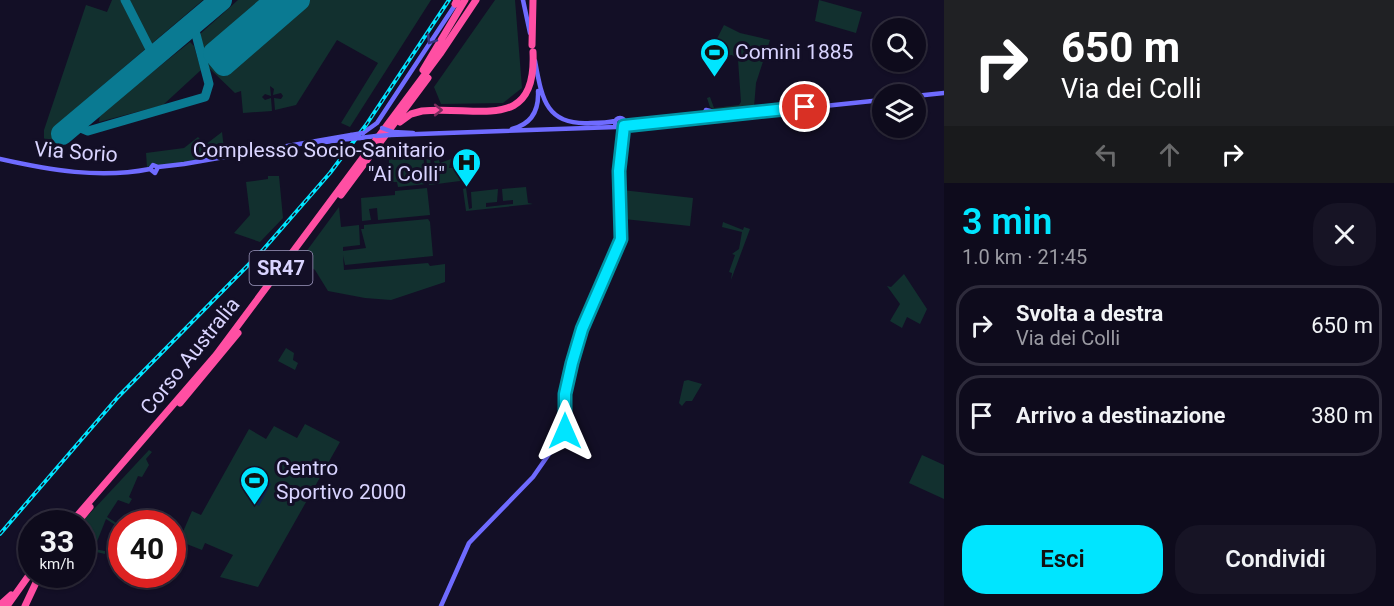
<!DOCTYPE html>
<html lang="it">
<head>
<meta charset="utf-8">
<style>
  :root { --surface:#0e0b1c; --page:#171425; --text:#f1f3f6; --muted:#9b9ba3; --line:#2e2b3b; --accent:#00e5ff }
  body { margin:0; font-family:Roboto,sans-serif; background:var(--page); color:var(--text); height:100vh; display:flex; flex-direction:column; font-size:22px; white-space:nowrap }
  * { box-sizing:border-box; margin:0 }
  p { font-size:20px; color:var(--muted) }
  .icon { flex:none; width:33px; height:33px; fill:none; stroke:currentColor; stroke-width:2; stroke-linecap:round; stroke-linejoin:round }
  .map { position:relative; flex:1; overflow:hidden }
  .side { display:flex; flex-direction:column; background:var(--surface); width:450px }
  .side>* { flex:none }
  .banner { background:#202124; color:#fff; overflow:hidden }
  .tools { position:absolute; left:872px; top:18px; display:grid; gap:12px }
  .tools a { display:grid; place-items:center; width:54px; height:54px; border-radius:50%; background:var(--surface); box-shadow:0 2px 4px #0004,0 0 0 2px var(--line); font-size:30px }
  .speed { position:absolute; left:18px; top:510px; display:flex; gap:12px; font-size:30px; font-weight:700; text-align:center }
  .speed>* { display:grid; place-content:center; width:78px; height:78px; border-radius:50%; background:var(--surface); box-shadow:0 2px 4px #0004,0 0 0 2px var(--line); line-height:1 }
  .speed small { font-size:15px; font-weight:400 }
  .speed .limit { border:9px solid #d22; background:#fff; color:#111 }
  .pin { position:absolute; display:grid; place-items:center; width:51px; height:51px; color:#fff; margin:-26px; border:3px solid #fff; border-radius:50%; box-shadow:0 2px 6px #0007 }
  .me { position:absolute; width:66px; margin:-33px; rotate:0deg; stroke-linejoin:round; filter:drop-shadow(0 0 4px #0008) }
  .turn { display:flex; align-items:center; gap:21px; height:126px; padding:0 18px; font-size:27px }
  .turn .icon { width:78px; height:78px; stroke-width:2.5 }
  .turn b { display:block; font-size:42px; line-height:51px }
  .lanes { display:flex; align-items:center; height:57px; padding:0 18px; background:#0003; justify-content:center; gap:30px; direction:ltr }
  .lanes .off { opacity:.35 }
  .round { display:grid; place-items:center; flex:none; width:63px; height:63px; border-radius:24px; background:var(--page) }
  .overview { display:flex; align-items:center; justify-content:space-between; height:102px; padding:0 18px }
  h1 { font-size:36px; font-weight:600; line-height:45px; color:var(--accent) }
  .action { display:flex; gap:12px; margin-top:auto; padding:12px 18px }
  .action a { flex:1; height:69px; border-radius:24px; background:var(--accent); color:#111; font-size:24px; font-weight:600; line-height:69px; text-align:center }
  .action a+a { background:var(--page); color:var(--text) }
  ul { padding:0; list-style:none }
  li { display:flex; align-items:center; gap:18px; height:81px; margin:0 12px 9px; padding:0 6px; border:3px solid var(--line); border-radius:24px }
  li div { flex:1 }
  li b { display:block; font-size:22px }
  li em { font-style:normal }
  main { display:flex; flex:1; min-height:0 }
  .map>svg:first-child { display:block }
  .green { fill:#12302f }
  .water { fill:#0c2248 }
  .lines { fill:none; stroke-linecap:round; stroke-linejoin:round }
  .taxiway { stroke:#0a7a92; stroke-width:9 }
  .runway { stroke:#0a7a92; stroke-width:22 }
  .secondary { stroke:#6f6bff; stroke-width:4.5 }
  .highway { stroke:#ff4fa3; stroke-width:7 }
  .rail-casing { stroke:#00e5ff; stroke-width:4 }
  .rail { stroke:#130f26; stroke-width:1.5; stroke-dasharray:4.5; stroke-linecap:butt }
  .secondary-bridge { stroke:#6f6bff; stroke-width:4.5 }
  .oneway { stroke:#38347d }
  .oneway2 { stroke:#7d2c5e }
  .route-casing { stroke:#0095a6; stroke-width:15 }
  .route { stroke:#00e5ff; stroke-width:10 }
  .labels { text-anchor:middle; stroke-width:6; stroke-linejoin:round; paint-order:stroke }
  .shield { fill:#130f26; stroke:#9e99be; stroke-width:1.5 }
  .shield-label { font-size:20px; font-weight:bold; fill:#d9d4ff }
  .poi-label { font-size:21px; fill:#d9d4ff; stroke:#130f26; text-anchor:start }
  .street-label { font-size:21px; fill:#d9d4ff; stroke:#130f26 }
</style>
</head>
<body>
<main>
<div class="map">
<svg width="944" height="606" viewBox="0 0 944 606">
  <rect width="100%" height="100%" fill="#130f26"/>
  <path class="green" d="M112 0H203L55 126 52 134 60 143 49 144 44 138V130L86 5 107 12Z
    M238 0H276L214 53 223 64 299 0H431L350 127 341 123 378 63 337 40 296 105 275 110 274 98 281 99 283 96 281 93 273 95 274 89 270 86 271 96 265 94 262 97 265 100 271 98 272 111 243 113 241 91 235 93 209 68 200 34Z
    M495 0H515L522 88 503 103 441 104 434 87Z
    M819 0 862 12 856 33 815 21Z
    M724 25 740 33 770 40 756 83 754 107 716 111 710 107 707 98 710 97 714 108 739 105 741 102 738 60 732 55 707 58Z
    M190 42 194 46 201 70 163 105 99 122 100 114Z
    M222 132 225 157 147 167 146 153 184 148 198 137 205 145Z
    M420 150 423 153 426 184 398 187 397 182H393L392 167H389V160H384L383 153Z
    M426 155H430L431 170 437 169 434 161 439 160 440 163 451 159 449 168H456L457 159 460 181 429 185Z
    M268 176H279L283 218 260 242 234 233 250 215 246 182 268 179Z
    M526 187 528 203 533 204 466 211 463 189 466 188 469 209 472 208 471 192 498 189 497 202 486 203V207L513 204V200L503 201 502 189Z
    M427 188 430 215 378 220 377 208 369 209 371 220 362 221 361 198 395 195V191Z
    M622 190 693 198 690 226 624 219Z
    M339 207 341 227 359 225 360 245 343 247V251L366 248 361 229H364V225L428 219 430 222 433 256 345 265 343 255 344 270 428 263 430 266 445 264V282L391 300 365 298 328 291 315 270 300 260Z
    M723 222 743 230 744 227 750 229 731 280 732 273 729 272 735 255 732 254 739 249 742 232 722 227Z
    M904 274 927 309 920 324 907 317 902 328 890 321 900 304 887 286 891 287Z
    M286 348 294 353 293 360 298 363 295 370 278 361Z
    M688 380 702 384 692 401H686L682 406 679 403 684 381Z
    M305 424 340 442 258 587 220 577 233 555 205 543 202 550 179 541 192 511 201 515 249 429 266 439 274 426 297 438Z
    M149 450 152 452 146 459 149 465 142 477 138 476 129 497 132 499 129 504 118 500 107 517 118 524 117 526 106 519 94 549 105 551V554L83 549 82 524H80Z
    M922 455 944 465V499L909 483Z"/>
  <path class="water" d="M261 478 271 484 259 506 249 500Z"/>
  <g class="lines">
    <path class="taxiway" d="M125 0 154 57
      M81 118V128L88 131 205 97 209 84 193 23"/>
    <path class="runway" d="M276 0 214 53 224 65 299 0
      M62 134 221 0"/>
    <path class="secondary" d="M523 0 530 33
      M535 61C542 99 546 126 591 123 599 123 607 123 615 121
      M915 96 944 93
      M710 112 708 118 703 117 706 110 723 114
      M615 123a5 5 0 1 1 10 0a5 5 0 1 1-10 0Z
      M708 118 882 100
      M624 126 706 119
      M512 129C532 124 539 110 538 91
      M393 132 413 133
      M363 133 377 123 457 2
      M390 135 616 127
      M360 138 376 136
      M310 144 348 139
      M0 159C49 170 100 179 150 169
      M158 167 155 173 150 169 153 165 158 167 184 164 351 135
      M441 606 469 543 533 477 565 431V394L572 363 582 329 621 239 619 171 624 127"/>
    <path class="highway" d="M455 4 457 0
      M532 45 533 0
      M423 70 465 0
      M400 122 411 114 422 111C477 105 537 134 533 52
      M341 195 428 78
      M180 403 238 333
      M70 524 216 355 440 54 476 0
      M76 524 90 507
      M0 605 11 595
      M7 606 32 571
      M25 606 40 574"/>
    <defs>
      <path id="rail" d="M0 534 118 397 262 251 330 173 366 125 449 0"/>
    </defs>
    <use href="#rail" class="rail-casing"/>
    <use href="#rail" class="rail"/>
    <path class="secondary-bridge" d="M382 128 393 132
      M351 135 363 133
      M376 136 390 135
      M348 139 360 138"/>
  </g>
  <defs><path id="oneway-chevron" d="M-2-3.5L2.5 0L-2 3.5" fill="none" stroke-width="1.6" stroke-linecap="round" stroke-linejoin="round" transform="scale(1.5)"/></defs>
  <use class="oneway" href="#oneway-chevron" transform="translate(431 40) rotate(123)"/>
  <use class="oneway2" href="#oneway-chevron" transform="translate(438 110)"/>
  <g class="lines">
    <defs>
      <path id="route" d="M565 431V394L572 363 582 329 621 239 619 171 624 126 805 107"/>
    </defs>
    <use href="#route" class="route-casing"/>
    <use href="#route" class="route"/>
  </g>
  <defs>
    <symbol id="stadium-pin" viewBox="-11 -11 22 30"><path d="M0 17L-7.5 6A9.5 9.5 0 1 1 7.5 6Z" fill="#00e5ff" stroke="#130f26"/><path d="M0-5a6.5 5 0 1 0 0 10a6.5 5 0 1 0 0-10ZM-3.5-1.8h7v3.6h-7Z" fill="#111"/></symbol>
    <symbol id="hospital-pin" viewBox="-11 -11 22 30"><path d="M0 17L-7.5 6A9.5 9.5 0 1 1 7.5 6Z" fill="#00e5ff" stroke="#130f26"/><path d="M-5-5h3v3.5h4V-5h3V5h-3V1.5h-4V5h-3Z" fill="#111"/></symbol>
  </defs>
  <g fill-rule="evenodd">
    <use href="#stadium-pin" x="698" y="36" width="33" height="45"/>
    <use href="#hospital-pin" x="450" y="146" width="33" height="45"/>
    <use href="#stadium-pin" x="238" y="464" width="33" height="45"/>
  </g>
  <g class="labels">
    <rect class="shield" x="249.5" y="251" width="63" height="34" rx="4.5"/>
    <g class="shield-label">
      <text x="281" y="275">SR47</text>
    </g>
    <g class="poi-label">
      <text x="735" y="59">Comini 1885</text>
      <text x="445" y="157" text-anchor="end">Complesso Socio-Sanitario<tspan x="445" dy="24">"Ai Colli"</tspan></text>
      <text x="276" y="475">Centro<tspan x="276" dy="24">Sportivo 2000</tspan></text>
    </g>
    <g class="street-label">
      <text transform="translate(76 152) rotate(4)" y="7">Via Sorio</text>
      <text transform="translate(190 356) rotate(-51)" y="7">Corso Australia</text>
    </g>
  </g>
</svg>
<div class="tools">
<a><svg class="icon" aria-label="search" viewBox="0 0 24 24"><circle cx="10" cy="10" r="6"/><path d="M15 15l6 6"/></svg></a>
<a><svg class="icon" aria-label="layers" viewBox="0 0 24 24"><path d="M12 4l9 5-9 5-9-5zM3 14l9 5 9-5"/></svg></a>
</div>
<div class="speed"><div>33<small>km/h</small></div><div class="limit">40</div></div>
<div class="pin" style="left:805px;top:107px;background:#d93025"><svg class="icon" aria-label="arrive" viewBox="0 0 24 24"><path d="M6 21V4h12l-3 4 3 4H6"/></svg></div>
<svg class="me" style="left:565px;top:431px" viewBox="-20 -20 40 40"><path d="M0-17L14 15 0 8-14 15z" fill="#00e5ff" stroke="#fff" stroke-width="4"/></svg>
</div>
<section class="side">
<div class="banner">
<div class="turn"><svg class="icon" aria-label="right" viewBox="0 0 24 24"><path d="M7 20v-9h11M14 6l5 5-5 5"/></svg><div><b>650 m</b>Via dei Colli</div></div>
<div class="lanes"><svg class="icon off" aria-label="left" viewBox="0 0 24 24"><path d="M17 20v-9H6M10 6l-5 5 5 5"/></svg><svg class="icon off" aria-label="ahead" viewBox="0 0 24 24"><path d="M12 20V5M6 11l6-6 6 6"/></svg><svg class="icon" aria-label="right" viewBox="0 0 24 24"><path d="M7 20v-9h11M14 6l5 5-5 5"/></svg></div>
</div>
<div class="overview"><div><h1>3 min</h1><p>1.0 km · 21:45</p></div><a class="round"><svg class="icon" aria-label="close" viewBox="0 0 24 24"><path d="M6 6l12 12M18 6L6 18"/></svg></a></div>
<ul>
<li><svg class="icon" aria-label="right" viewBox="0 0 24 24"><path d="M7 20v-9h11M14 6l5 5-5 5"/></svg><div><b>Svolta a destra</b><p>Via dei Colli</p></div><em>650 m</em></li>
<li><svg class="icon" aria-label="arrive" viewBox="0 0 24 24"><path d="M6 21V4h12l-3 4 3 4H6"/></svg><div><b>Arrivo a destinazione</b></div><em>380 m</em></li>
</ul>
<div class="action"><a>Esci</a><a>Condividi</a></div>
</section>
</main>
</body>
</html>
